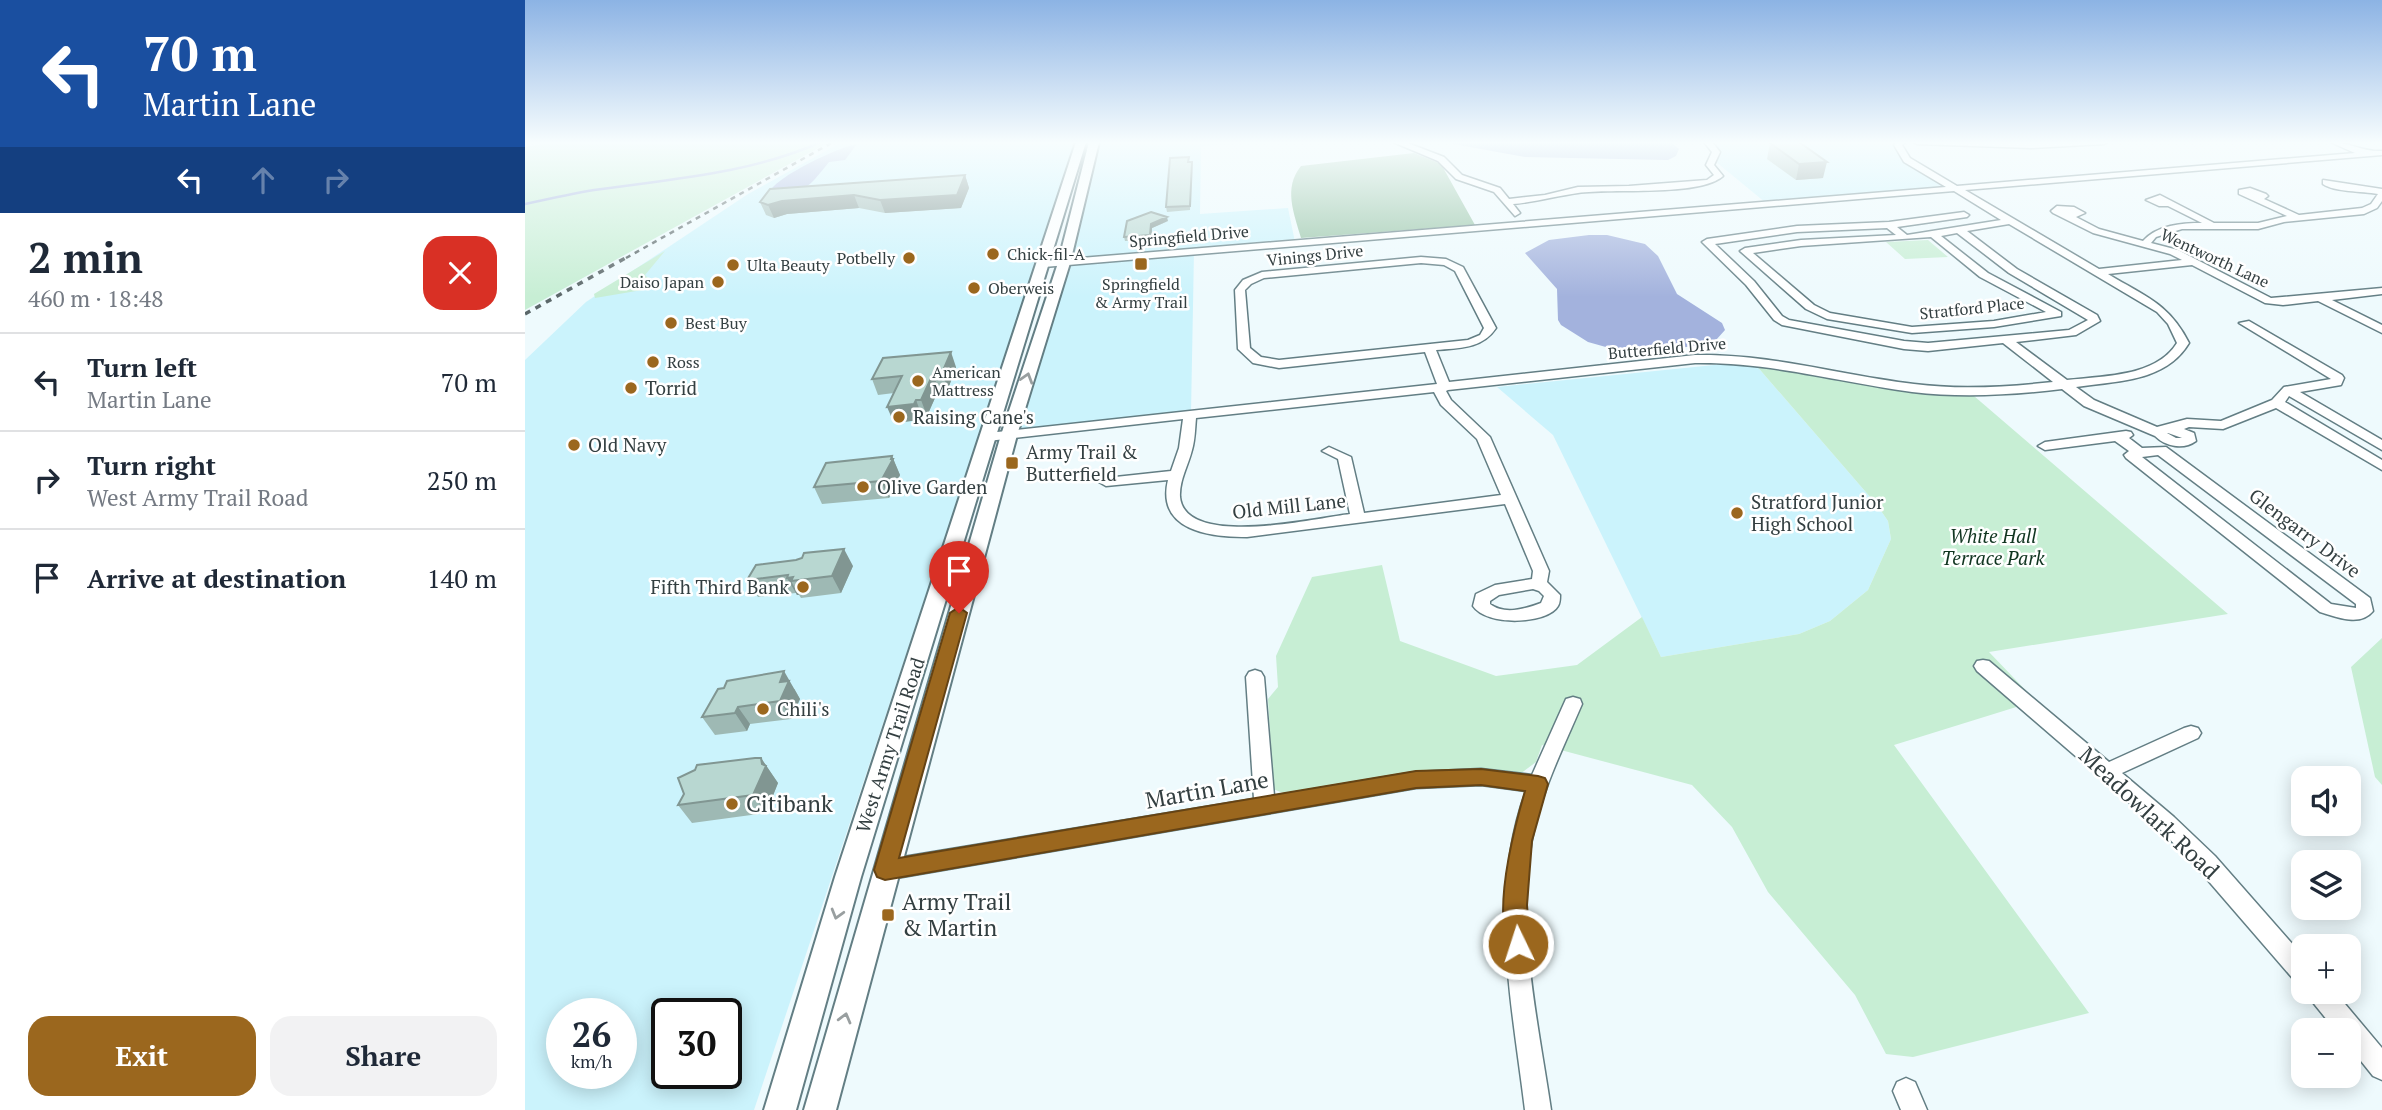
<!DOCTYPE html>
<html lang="en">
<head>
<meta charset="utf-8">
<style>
  :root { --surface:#fff; --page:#f2f2f3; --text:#1f2937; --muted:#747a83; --line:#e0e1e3; --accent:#9b671e }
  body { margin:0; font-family:"PT Serif",serif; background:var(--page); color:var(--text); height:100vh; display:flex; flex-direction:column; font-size:26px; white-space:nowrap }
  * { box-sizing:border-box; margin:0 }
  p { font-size:23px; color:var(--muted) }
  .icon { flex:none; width:38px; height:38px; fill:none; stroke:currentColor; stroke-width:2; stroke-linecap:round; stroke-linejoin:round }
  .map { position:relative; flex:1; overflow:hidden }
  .sheet { display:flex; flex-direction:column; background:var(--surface); width:525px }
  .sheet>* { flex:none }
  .top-card { background:#1a4fa0; color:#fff; overflow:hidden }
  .fabs { position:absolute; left:1766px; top:766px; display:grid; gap:14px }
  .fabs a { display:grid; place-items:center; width:70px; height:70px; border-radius:14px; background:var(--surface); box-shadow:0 4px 18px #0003; font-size:35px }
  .speed { position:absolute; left:21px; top:998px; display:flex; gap:14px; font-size:35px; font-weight:700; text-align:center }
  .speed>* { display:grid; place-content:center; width:91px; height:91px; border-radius:50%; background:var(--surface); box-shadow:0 4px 18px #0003; line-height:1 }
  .speed small { font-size:18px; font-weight:400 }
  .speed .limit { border:4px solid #111; border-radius:10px; background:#fff; color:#111 }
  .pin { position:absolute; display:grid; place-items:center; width:60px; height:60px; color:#fff; margin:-72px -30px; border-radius:50% 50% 50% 0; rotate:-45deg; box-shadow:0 0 7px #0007 }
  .pin .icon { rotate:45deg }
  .me { position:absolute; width:77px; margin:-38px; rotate:356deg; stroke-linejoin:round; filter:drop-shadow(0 0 5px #0008) }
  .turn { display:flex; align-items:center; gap:24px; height:147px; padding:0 28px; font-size:32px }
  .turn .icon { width:91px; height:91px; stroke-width:2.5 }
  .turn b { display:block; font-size:49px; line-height:60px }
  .lanes { display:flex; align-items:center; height:66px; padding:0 28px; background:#0003; justify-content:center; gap:35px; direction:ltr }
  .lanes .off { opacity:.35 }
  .round { display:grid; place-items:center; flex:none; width:74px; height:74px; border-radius:21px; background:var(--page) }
  .headline { display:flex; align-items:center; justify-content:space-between; height:119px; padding:0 28px }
  h1 { font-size:42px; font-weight:700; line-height:52px }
  .cta { display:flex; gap:14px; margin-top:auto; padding:14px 28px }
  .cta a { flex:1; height:80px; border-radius:21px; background:var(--accent); color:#fff; font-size:28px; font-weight:700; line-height:80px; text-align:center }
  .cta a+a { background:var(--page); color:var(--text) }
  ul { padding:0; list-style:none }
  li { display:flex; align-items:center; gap:21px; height:98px; padding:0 28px; border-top:2px solid var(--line) }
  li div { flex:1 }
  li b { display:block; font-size:26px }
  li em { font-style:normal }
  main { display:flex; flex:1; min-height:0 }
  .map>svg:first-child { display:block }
  .built { fill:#cbf3fc; fill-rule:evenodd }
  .green { fill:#c7eed4 }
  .forest { fill:#96c3a5 }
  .water { fill:#a3b2dd }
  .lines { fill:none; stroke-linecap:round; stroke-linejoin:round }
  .stream { stroke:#a3b2dd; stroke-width:2.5 }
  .minor-casing { stroke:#637e84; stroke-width:3 }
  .major-casing { stroke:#637e84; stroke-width:4 }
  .minor { fill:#fff; fill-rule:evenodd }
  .major { fill:#fff; fill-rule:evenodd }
  .rail-far1 { stroke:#5b6769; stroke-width:2.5; stroke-dasharray:5 5; stroke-linecap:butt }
  .rail { stroke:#5b6769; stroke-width:3.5; stroke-dasharray:6 6; stroke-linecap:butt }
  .wall { fill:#9eb9b4 }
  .shaded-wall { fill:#819692 }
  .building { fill:#b8d7d1; stroke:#819692; stroke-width:2 }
  .oneway { stroke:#999fa0 }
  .route { fill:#9b671e; stroke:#654314; stroke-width:2 }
  .poi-dot { fill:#9b671e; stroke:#fff; stroke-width:2.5 }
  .labels { text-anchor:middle; stroke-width:5; stroke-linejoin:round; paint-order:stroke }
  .far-street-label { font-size:16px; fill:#333f41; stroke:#fff }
  .far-poi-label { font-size:16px; fill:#333f41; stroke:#fff; text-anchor:start }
  .poi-label { font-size:19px; fill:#333f41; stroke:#fff; text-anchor:start }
  .street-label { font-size:19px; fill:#333f41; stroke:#fff }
  .park-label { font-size:19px; font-style:italic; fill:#103520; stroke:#fff }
  .near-street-label { font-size:23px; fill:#333f41; stroke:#fff }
  .near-poi-label { font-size:23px; fill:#333f41; stroke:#fff; text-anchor:start }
</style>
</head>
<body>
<main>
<section class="sheet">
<div class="top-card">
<div class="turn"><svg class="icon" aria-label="left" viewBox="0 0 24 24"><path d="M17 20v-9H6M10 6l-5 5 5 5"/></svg><div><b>70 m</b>Martin Lane</div></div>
<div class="lanes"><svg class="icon" aria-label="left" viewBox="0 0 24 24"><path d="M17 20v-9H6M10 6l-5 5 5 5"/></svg><svg class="icon off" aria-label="ahead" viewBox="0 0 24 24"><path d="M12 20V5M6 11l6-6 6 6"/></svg><svg class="icon off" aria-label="right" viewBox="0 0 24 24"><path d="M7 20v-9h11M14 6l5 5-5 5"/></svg></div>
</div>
<div class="headline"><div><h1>2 min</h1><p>460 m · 18:48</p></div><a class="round" style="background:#d93025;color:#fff"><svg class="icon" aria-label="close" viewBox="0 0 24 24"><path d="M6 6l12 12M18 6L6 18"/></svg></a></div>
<ul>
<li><svg class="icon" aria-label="left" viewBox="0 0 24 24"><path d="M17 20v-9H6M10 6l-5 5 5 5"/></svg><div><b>Turn left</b><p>Martin Lane</p></div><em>70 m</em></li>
<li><svg class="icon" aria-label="right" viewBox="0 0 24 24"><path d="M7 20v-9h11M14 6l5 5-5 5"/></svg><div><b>Turn right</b><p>West Army Trail Road</p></div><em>250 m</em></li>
<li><svg class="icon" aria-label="arrive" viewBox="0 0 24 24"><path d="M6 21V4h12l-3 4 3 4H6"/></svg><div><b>Arrive at destination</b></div><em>140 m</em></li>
</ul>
<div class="cta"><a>Exit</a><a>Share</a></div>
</section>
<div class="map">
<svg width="1857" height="1110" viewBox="0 0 1857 1110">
  <rect width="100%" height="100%" fill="#eefafd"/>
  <path class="built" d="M317 142H552L229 1110H0V360L61 302 223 194ZM37 1013H96V1073H37ZM142 1013H201V1073H142Z
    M572 142H740L676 146 675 214 763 208 770 242 543 260Z
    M1198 142 1378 144 1389 164 1425 188 1241 203 1190 161 1195 152 1191 144Z
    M669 252 666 413 491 432 541 264Z
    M1209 363 1230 364 1352 505 1363 521 1366 539 1343 590 1305 621 1274 634 1136 657 1028 435 972 387Z"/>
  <path class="green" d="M31 142H304L0 310V147Z
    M1403 240 1423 257 1380 259 1361 242Z
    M140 251 120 275 131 286 129 288 70 298 69 294Z
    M1230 364C1303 377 1375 393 1449 396L1703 614 1464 652 1511 701 1369 745 1564 1013 1388 1057 1361 1054 1330 995 1243 892 1207 827 1167 785 1017 745 1011 762 995 774 763 795 748 789 743 699 753 687 751 656 787 577 857 565 875 641 971 676 1052 665 1117 617 1136 657 1274 634 1305 621 1343 590 1366 539 1363 521 1352 505Z
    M1857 638V785L1850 777 1826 667Z"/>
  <path class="forest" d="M889 153 916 164 950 225 776 238C769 213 758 188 776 166Z"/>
  <path class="water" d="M917 142H1146L1154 149 1151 156 1143 160 1000 157Z
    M332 144 320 160 304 162C281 190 283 192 246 190 255 175 314 147 332 144Z
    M1064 235H1082L1120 244 1133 256 1152 294 1197 323 1200 330 1191 340 1177 345 1122 352 1095 351 1063 342 1036 325 1033 320 1032 289 1000 253 1024 240Z"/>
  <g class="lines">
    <path class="stream" d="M0 204C23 199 46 194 69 190 146 179 224 174 296 142"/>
    <defs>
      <path id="minor" d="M868 142H880L919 157 937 175 975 188 984 199 1020 195 1053 187 1104 186 1182 180 1189 175 1181 165 1187 152 1179 142H1187L1195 152 1189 165 1198 176C1174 197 1087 188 1053 193 1031 196 1010 202 988 204L995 213 990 216 969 192 931 179 913 161Z
        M1371 142H1380L1377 145 1385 158 1432 186 1830 153 1805 142C1824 142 1838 152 1857 151V155L1440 190 1574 269 1657 260 1645 254 1568 233 1528 213 1526 211 1532 206 1549 207 1560 213 1551 217 1574 229 1618 241C1632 225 1657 223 1677 223L1643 206H1634L1621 200 1635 195 1689 223H1733L1762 216 1714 194V190L1725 188 1741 194 1743 196 1739 199 1774 215 1837 208 1846 204 1853 194C1837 191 1809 192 1798 184V180L1857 189V201L1852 208 1839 214 1759 222 1733 229H1657L1631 237 1626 243 1653 250 1746 298 1857 288V294L1807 300 1857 325V333L1793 301 1758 305 1740 303 1667 265 1583 274C1619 296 1644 303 1664 343 1641 382 1591 381 1551 387L1569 400 1632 427 1662 419 1696 421 1747 400 1759 387 1806 379 1714 323 1724 321 1817 375 1819 378 1816 385 1775 392 1857 440V450L1764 396 1760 402 1857 460V470L1751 408 1698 429 1664 427 1659 429 1669 433 1671 441C1659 450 1641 447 1630 436L1559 406 1537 389C1488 395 1437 398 1387 392 1313 382 1246 362 1170 363L923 390 921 391 926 400 965 437 1024 571 1022 582 1035 595C1035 598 1035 603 1033 606 1023 624 962 627 948 606L951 594 970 585 1007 579 1008 571 980 504 722 537C685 537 631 531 643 480L581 486 574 482 581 478 646 471 654 448 658 419 463 441 456 437 463 433 912 384 900 352 754 368 728 363 713 349 710 290 718 280 737 272 896 257 921 259 938 267 971 328C957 349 934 348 911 350L924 382 1170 355C1248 354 1313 375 1389 384 1435 390 1482 387 1528 382L1478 343 1403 351 1379 349 1257 325 1249 320 1221 285 1177 242 1182 239 1272 226 1364 222 1439 212 1444 215 1442 217 1372 227 1382 235 1476 220 1429 191 519 267 514 264 519 261 1421 187 1379 162 1369 145ZM1484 224 1632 312 1643 324 1652 343C1631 377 1578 376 1542 380L1491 342 1551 335 1575 321 1572 315 1492 269 1442 231ZM1362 228 1371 235 1276 240 1220 248 1215 251 1281 309 1302 319 1387 333 1469 327 1536 316V312L1463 273 1416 236 1432 233 1484 273 1563 320 1544 330 1403 343 1379 341 1264 320 1257 316 1229 281 1190 244 1272 232ZM1406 237 1455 277 1521 312 1469 321 1387 327 1305 313 1289 305 1228 253 1276 246ZM896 263 919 265 930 271 959 328 955 335 943 340 754 360 736 357 725 348 720 290 726 284 739 278ZM909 392 916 405 952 439 976 495 839 513 826 457 804 447 797 451 813 459 825 514C792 518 660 549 655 497 654 481 663 466 667 450 670 440 670 429 671 418ZM1642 433H1643L1657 438H1651ZM1008 589 1014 591 1019 596 1016 603C1000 609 979 615 965 604V601L974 595Z
        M1388 142H1583L1579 144 1506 148 1392 144Z
        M1601 431 1606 432 1608 435 1604 438 1617 448 1641 447 1845 598 1848 611C1835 627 1812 617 1795 612L1601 458 1599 455 1604 451 1590 441 1520 450 1513 446 1520 442ZM1633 455 1831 604V608L1806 604 1617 457Z
        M1458 660 1464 661 1584 762 1659 728 1666 726 1673 728 1676 733 1673 738 1597 773 1649 817 1690 856 1778 956V984L1770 981 1674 870 1635 829 1452 671 1449 666 1452 661Z
        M730 670 736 672 739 677 749 796 891 772 956 769 1007 775 1041 699 1048 697 1055 699 1057 704C1038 748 1016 792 1007 839 991 929 1013 1021 1026 1110H1000C987 1003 963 895 1001 791L956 785 891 788 360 880 352 877 349 870 352 863 360 860 729 799 721 677 724 672Z
        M1782 992H1810L1857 1048V1080L1848 1076 1824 1046V1031H1811L1786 1000Z
        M1381 1078 1390 1082 1402 1110H1376L1368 1091 1372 1082Z"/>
      <path id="major" d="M551 142H561L336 877 271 1110H239L310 877Z
        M564 142H574L545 263 492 435 311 1110H279L476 435 533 263Z"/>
    </defs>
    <use href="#minor" class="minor-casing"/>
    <use href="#major" class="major-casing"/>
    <use href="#minor" class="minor"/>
    <use href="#major" class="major"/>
    <path class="rail-far1" d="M101 258 308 142"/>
    <path class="rail" d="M0 314 104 256"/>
  </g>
  <path class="wall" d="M1245 143 1298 178 1271 180 1242 159Z
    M664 162H667V166L665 210 642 212 641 207Z
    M440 175 444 188 436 208 360 213 334 208 262 214 249 218 241 215 235 202 245 189Z
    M643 221 627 228 626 240 600 241 599 237Z
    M431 367 423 389H414L402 416H397L395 420 369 423V393L353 395 347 379Z
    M367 456 375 475 364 498 297 504 289 487Z
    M328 566 316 593 276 598 274 595H272L271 593 233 597 222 580Z
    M270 689V690L275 699 266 719 225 724 222 731 190 735 177 717Z
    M236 758 253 783 241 813 167 823 153 805Z"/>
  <path class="shaded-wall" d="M1302 162 1298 178 1271 180 1274 164Z
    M440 175 444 188 436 208 360 213 355 200Z
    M329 195 334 208 262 214 249 218 243 205 257 201Z
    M642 217 643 221 627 228 626 240 625 235 626 224Z
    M426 352 431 367 423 389 417 373Z
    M408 374 414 389 402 416 396 400Z
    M391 400 397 416 395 420 369 423 362 407Z
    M367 456 375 475 364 498 356 481Z
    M319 549 328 566 316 593 307 576Z
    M268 577 266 581 274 595H272L262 578Z
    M259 671 275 699 266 719 255 701V682Z
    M213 707 225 724 222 731 210 713Z
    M236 758 253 783 241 813 228 795Z"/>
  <path class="building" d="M1250 142H1274L1302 162 1274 164 1245 143Z
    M664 157 663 162H667L665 206 641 207 645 158Z
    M440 175 432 195 355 200 329 195 257 201 243 205 235 202 245 189Z
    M626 212 642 217 626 224 625 235 599 237 602 221Z
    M426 352 417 373 408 374 396 400H391L389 404 362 407 377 376 347 379 358 358Z
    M367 456 366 459H368L356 481 289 487 301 463Z
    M319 549 307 576 266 581 268 577 262 578 263 575 222 580 231 565 271 560 277 558 279 553Z
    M259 671 255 682 264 681 255 701 213 707 210 713 177 717 193 689 199 688 202 681Z
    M230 758H236L237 764 241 766 228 795 153 805 159 794 153 778 170 770 172 765Z"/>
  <defs><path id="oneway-chevron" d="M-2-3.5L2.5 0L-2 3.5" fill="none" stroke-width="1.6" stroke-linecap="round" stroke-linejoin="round" transform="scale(1.75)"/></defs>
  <g class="oneway">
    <use href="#oneway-chevron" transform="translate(502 378) rotate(-73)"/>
    <use href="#oneway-chevron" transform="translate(312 914) rotate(106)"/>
    <use href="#oneway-chevron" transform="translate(320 1018) rotate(-75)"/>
  </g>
  <linearGradient id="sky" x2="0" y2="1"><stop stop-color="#8cb3e4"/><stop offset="0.48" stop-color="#f7fdfe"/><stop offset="1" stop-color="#f7fdfe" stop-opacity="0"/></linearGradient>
  <rect width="1857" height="297" fill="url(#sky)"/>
  <path class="route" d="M434 607 442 613 374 858 891 771 956 769 1013 776 1020 778 1023 784 1007 841 1002 905 1005 944 1002 952 993 955 985 952C967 911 988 832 1000 791L956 785 891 788 360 880 352 877 349 870 425 613Z"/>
  <g class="poi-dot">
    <circle cx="468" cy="254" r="7"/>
    <circle cx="384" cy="258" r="7"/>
    <rect x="609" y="257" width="14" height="14" rx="3.5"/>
    <circle cx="208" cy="265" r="7"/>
    <circle cx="193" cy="282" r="7"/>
    <circle cx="449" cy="288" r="7"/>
    <circle cx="146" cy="323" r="7"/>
    <circle cx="128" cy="362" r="7"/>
    <circle cx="393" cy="381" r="7"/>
    <circle cx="106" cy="388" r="7"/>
    <circle cx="374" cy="417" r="7"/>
    <circle cx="49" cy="445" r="7"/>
    <rect x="480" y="456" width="14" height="14" rx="3.5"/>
    <circle cx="338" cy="487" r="7"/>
    <circle cx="1212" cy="513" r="7"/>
    <circle cx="278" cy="587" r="7"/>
    <circle cx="238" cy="709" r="7"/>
    <circle cx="207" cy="804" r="7"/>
    <rect x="356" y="908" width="14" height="14" rx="3.5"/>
  </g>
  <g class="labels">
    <g class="far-street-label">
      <text transform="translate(664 236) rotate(-5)" y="6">Springfield Drive</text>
      <text transform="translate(790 255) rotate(-6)" y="6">Vinings Drive</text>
      <text transform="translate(1690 258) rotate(25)" y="6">Wentworth Lane</text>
      <text transform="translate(1447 308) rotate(-6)" y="6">Stratford Place</text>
      <text transform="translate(1142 348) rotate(-5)" y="6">Butterfield Drive</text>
    </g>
    <g class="far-poi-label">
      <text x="482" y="260">Chick-fil-A</text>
      <text x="370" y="264" text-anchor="end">Potbelly</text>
      <text x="222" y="271">Ulta Beauty</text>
      <text x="179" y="288" text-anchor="end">Daiso Japan</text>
      <text x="616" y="290" text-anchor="middle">Springfield<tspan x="616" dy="18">&amp; Army Trail</tspan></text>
      <text x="463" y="294">Oberweis</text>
      <text x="160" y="329">Best Buy</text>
      <text x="142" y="368">Ross</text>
      <text x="407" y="378">American<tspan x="407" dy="18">Mattress</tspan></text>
    </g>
    <g class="poi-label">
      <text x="120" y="395">Torrid</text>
      <text x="388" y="424">Raising Cane's</text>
      <text x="63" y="452">Old Navy</text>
      <text x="501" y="459">Army Trail &amp;<tspan x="501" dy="22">Butterfield</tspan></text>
      <text x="352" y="494">Olive Garden</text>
      <text x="1226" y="509">Stratford Junior<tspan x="1226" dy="22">High School</tspan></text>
      <text x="264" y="594" text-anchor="end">Fifth Third Bank</text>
      <text x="252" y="716">Chili's</text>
    </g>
    <g class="street-label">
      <text transform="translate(764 506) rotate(-6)" y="7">Old Mill Lane</text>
      <text transform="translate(1780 533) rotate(37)" y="7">Glengarry Drive</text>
      <text transform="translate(365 745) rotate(-72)" y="7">West Army Trail Road</text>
    </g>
    <g class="park-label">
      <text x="1468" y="543">White Hall<tspan x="1468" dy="22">Terrace Park</tspan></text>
    </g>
    <g class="near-street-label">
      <text transform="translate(682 790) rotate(-10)" y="8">Martin Lane</text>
      <text transform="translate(1624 813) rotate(43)" y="8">Meadowlark Road</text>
    </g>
    <g class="near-poi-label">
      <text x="221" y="812">Citibank</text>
      <text x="377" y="910">Army Trail<tspan x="377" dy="26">&amp; Martin</tspan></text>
    </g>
  </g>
</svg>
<div class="fabs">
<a><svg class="icon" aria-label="sound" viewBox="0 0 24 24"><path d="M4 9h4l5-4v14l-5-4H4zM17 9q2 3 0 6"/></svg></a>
<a><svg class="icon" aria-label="layers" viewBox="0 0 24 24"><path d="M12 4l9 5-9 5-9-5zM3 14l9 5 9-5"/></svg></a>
<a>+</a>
<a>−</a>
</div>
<div class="speed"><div>26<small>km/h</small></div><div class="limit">30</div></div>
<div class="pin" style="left:434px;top:613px;background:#d93025"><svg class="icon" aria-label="arrive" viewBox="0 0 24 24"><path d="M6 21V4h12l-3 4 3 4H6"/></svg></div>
<svg class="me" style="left:993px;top:944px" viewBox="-20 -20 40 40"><circle r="17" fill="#9b671e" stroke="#fff" stroke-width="3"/><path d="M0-11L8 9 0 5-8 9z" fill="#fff"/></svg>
</div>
</main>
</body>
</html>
